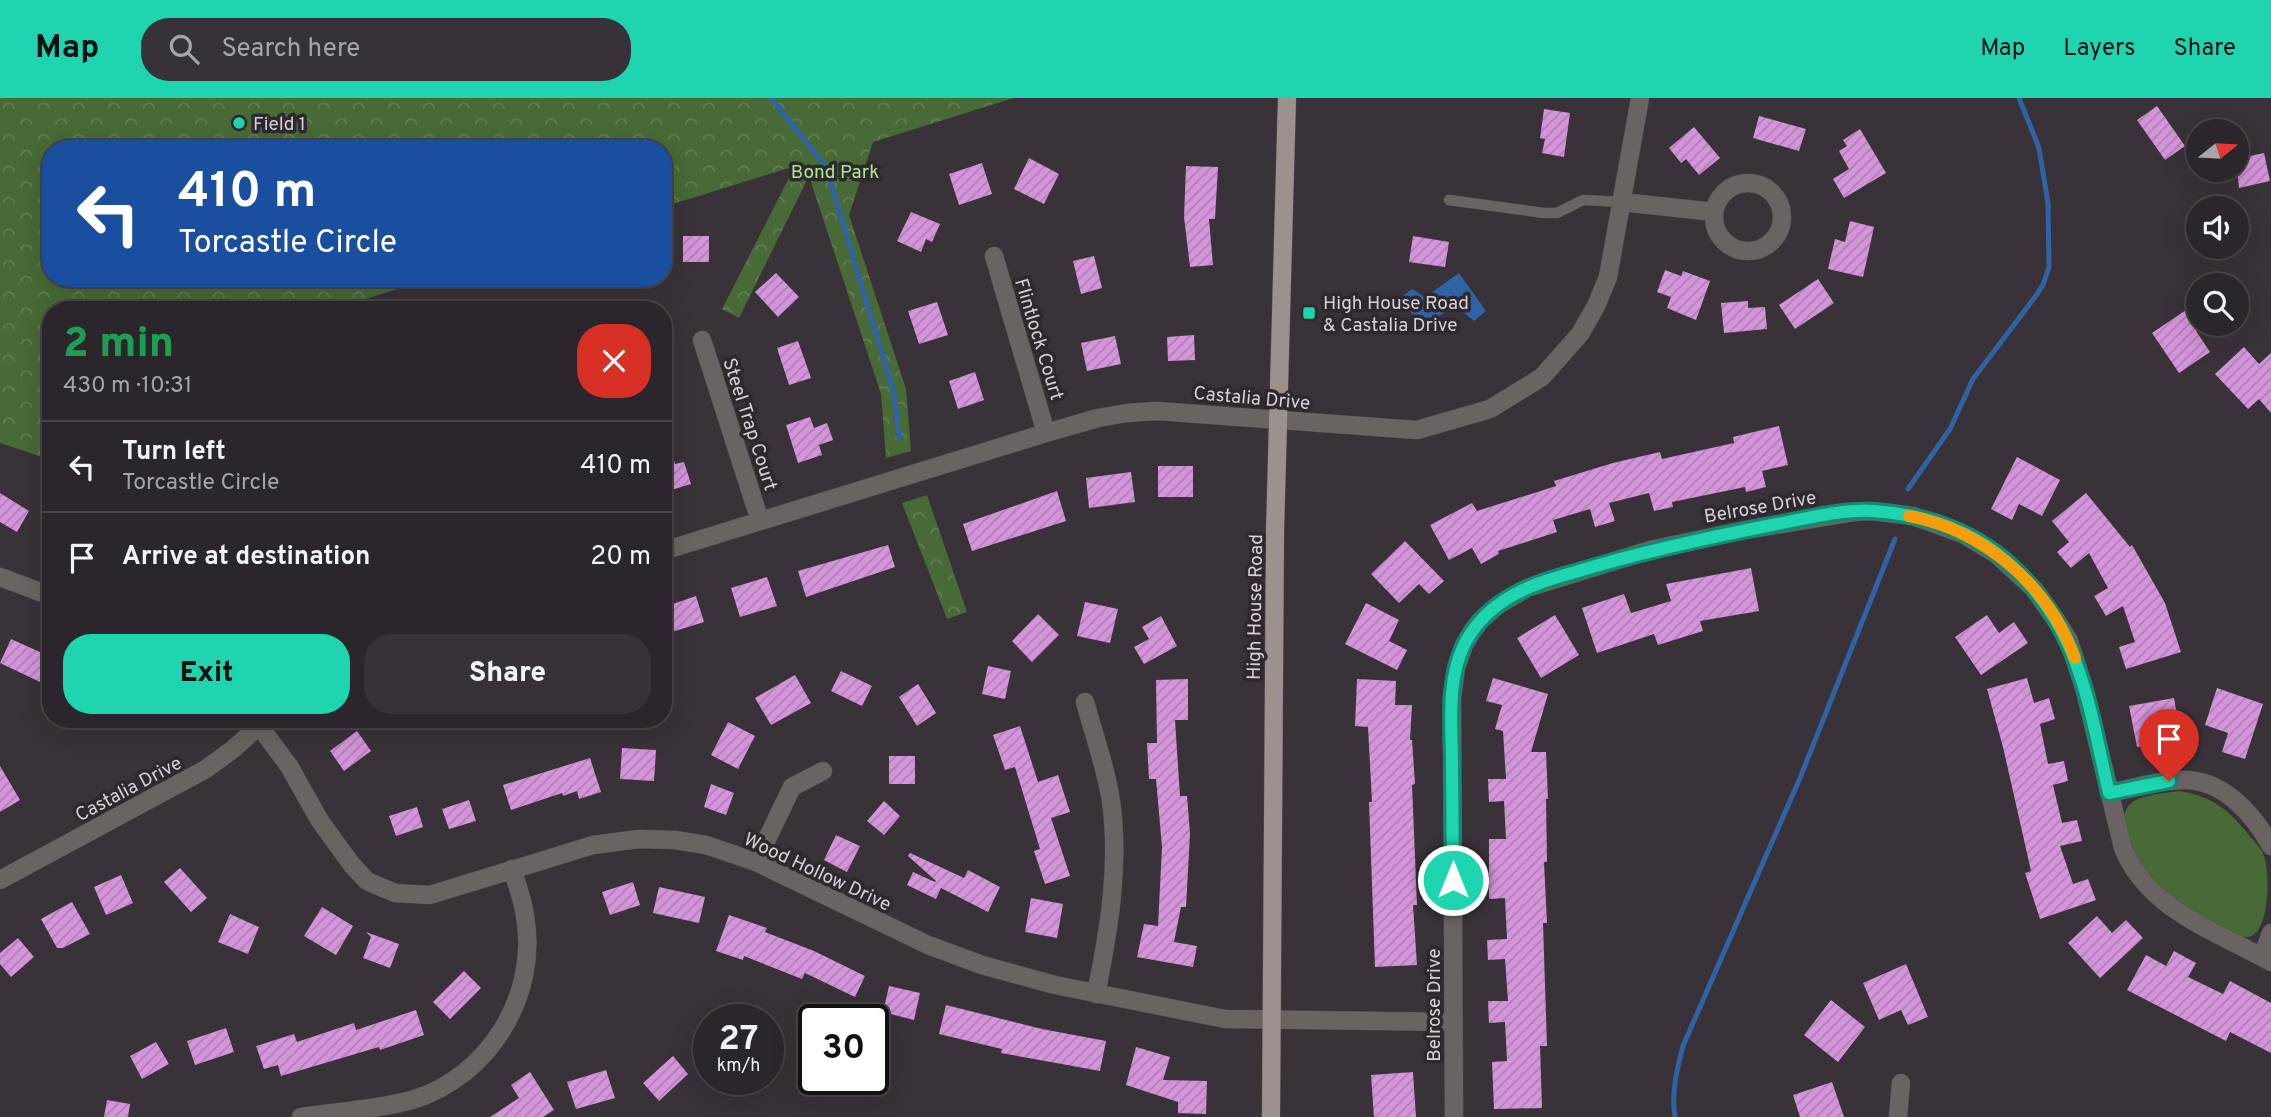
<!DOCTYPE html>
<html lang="en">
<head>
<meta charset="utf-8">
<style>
  :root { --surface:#2b262b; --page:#373237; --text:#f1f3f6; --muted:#a6a5a9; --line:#474347; --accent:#1ed5b0 }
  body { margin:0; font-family:Overpass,sans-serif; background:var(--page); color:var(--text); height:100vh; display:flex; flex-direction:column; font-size:26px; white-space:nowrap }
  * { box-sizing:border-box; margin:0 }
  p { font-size:23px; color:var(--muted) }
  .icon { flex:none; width:38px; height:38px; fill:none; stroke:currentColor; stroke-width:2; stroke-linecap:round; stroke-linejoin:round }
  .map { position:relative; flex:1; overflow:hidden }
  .drawer { position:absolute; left:42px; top:203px; width:630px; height:427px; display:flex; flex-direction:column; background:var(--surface); border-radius:28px; box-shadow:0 7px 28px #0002,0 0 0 2px var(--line) }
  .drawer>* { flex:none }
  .banner { position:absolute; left:42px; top:42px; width:630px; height:147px; border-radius:28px; box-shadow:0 7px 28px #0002,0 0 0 2px var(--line); background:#1a4fa0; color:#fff; overflow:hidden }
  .needle { width:46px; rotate:72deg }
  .controls { position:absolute; left:2186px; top:21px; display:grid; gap:14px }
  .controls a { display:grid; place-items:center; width:63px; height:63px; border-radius:50%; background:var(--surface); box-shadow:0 7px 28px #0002,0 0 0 2px var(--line); font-size:35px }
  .speed { position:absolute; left:693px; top:906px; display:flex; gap:14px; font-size:35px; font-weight:700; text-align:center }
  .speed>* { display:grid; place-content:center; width:91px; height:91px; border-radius:50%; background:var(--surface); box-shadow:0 7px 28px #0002,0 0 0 2px var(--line); line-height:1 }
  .speed small { font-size:18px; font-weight:400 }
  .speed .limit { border:4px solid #111; border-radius:10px; background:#fff; color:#111 }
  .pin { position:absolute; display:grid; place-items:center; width:60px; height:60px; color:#fff; margin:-72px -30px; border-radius:50% 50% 50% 0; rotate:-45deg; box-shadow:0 0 7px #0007 }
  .pin .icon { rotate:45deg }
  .me { position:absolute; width:77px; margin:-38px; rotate:0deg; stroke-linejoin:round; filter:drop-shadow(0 0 5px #0008) }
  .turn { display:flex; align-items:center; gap:24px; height:147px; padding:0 21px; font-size:32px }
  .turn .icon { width:91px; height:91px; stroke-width:2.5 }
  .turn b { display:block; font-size:49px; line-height:60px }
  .round { display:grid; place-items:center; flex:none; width:74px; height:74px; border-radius:28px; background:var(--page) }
  .headline { display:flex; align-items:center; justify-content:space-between; height:119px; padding:0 21px }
  h1 { font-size:42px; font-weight:800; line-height:52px; color:#1e9e55 }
  .primary-button { display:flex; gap:14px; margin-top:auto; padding:14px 21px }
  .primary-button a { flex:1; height:80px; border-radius:28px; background:var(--accent); color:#111; font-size:28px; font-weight:800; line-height:80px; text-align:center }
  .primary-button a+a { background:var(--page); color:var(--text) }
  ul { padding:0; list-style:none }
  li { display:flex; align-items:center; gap:21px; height:91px; padding:0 21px; border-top:2px solid var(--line) }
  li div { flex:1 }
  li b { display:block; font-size:26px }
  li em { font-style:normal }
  header { display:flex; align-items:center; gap:42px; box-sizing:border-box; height:98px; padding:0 35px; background:var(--accent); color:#111 }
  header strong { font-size:33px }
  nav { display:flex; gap:38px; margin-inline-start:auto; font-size:24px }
  .search { width:490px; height:63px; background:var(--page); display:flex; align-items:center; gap:18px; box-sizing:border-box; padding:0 24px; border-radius:28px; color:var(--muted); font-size:26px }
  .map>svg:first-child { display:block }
  .grass { fill:#476a36 }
  .park { fill:url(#park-crowns) }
  .water { fill:#3063a6 }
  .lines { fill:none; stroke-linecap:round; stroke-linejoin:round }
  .stream { stroke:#3063a6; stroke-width:5 }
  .building { fill:url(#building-hatch) }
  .lane-casing { stroke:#554f55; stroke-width:11 }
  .street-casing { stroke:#554f55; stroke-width:19 }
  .primary-casing { stroke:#554f55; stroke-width:19 }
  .lane { stroke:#696462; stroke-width:10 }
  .street { stroke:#696462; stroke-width:18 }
  .primary { stroke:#9d918e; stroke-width:18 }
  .route-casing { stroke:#148a72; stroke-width:18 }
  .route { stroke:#1ed5b0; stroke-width:12 }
  .slow { stroke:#f59e0b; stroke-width:12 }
  .poi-dot { fill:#1ed5b0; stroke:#2e282f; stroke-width:2.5 }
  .labels { text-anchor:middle; stroke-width:7; stroke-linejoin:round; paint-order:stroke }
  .poi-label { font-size:19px; fill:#d6d1d6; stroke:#2e282f; text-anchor:start }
  .park-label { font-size:19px; fill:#a6ec86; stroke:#2e282f }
  .street-label { font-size:19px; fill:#d6d1d6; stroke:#2e282f }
</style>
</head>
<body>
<header>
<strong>Map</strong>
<div class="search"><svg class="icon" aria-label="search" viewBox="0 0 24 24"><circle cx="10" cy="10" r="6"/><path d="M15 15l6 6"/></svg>Search here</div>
<nav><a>Map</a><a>Layers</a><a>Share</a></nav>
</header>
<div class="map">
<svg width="2271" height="1019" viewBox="0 0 2271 1019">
  <defs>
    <pattern id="park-crowns" width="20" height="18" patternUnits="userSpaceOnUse" patternTransform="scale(1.75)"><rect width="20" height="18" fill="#476a36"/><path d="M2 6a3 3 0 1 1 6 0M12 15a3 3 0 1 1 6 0" fill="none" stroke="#617e52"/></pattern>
    <pattern id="building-hatch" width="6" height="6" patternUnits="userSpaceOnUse" patternTransform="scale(1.75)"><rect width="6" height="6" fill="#d494da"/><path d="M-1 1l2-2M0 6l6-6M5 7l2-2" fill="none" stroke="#af7fb4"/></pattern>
  </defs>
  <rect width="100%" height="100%" fill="#393239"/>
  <path class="grass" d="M2180 693C2214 700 2227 710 2249 737 2253 742 2259 748 2262 753 2271 770 2271 836 2248 839 2237 840 2224 830 2214 825 2173 803 2143 784 2128 737 2124 727 2122 716 2129 707 2140 696 2165 695 2180 693Z"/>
  <path class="park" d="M0 0H1014L873 44 849 117 906 291 911 353 886 360 881 296 809 78 739 220 722 211 795 68 663 109V51H51V180H432L331 212H51V362L0 345Z
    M927 397 967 514 947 521 902 405Z"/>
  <path class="water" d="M1459 175 1486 213 1474 223 1454 207 1423 230 1400 200 1412 191 1425 199Z"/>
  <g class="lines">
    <path class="stream" d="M771 0 826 69 894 295 899 340
      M1908 391 1950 331 1973 281 2035 199 2043 187 2049 169 2048 105 2039 50 2019 0
      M1675 1019C1671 995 1677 971 1683 948L1800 680 1895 441"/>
  </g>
  <path class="building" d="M2157 8 2185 48 2165 62 2137 22Z
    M1544 11 1570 15 1564 59 1542 55 1545 41 1540 40Z
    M1759 18 1806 31 1799 53 1753 40Z
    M1694 29 1720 60 1699 77 1686 61 1681 65 1669 50Z
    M1860 31 1886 75 1844 100 1833 81 1849 71 1839 53 1847 48 1843 42Z
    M2264 55 2270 83 2239 90 2236 61Z
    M1029 60 1059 76 1044 106 1014 91Z
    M982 65 992 96 959 107 949 76Z
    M1186 68 1218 69 1215 121H1209L1213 167 1190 169 1184 119Z
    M911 114 940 126 932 144 926 141 921 154 897 143Z
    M1850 123 1874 129 1863 179 1828 171 1835 141 1845 144Z
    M683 138H709V164H683Z
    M1413 138 1449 144 1445 169 1409 164Z
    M1094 158 1102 190 1081 196 1073 163Z
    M1665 172 1681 178 1683 173 1710 183 1696 222 1667 210 1671 199 1657 194Z
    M776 175 799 199 778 219 755 194Z
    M1818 181 1834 205 1795 231 1779 207Z
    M1748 203V210L1765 209 1767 231 1724 235 1721 205Z
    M937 204 948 237 919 246 908 213Z
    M2198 204V231L2196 233 2210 254 2179 275 2152 235Z
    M1194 237 1195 262 1168 263 1167 239Z
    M1115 238 1121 266 1087 273 1081 245Z
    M798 243 811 280 789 287 777 250Z
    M2244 249 2259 266 2271 255V315L2259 301 2248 311 2215 276Z
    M975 274 984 302 958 311 949 283Z
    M810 319 814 330 827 325 833 342 819 347 822 357 798 365 786 327Z
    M1779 328 1788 367 1762 373 1766 389 1746 394 1745 389 1672 404 1673 409 1654 413 1649 395 1609 405 1615 423 1595 429 1590 411 1553 422 1557 434 1498 453 1499 456 1481 466 1472 450 1449 462 1430 427 1472 405 1477 413 1556 388 1554 383 1613 365 1660 354 1662 361 1734 345 1733 339Z
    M663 338H667L675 366 684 364 691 386 668 393 663 377Z
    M2017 359 2060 382 2042 418 2019 406 2012 422 1991 411Z
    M1158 368H1193V399H1158Z
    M1131 374 1135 404 1089 410 1086 380Z
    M1057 393 1066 423 972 453 963 426Z
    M0 395 29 413 17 434 0 424Z
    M2086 395 2130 449 2132 447 2165 505 2181 554 2126 571 2119 549 2135 544 2123 508 2106 518 2094 498 2108 490 2089 455 2071 470 2057 454 2069 444 2052 423Z
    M1405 443 1444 483 1429 496 1419 486 1399 505 1371 476Z
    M888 447 895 469 806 499 798 473Z
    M1751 470 1759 513 1700 523 1703 533 1658 547 1654 536 1597 555 1582 510 1624 496 1631 515 1671 503 1666 486Z
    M767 479 777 508 740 519 731 490Z
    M696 498 704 524 672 534 664 509Z
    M1085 504 1118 511 1110 545 1077 538Z
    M1366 505 1399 522 1389 543 1407 552 1397 572 1345 546Z
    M1038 516 1059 537 1032 564 1012 543Z
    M1555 517 1579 557 1541 580 1517 540Z
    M1987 517 1999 535 2014 524 2028 545 1981 577 1955 539Z
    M1161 518 1177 548 1144 566 1134 549 1149 541 1142 529Z
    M11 541 51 559 40 584 0 565Z
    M988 568 1011 573 1005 601 982 596Z
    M841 573 872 588 862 608 831 593Z
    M795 577 811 605 771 627 755 600Z
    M1493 580 1548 596 1531 654H1546L1548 701H1546L1547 764H1544L1547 825H1543L1547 948H1540L1542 1010 1494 1011 1492 964 1507 963 1505 924 1489 925 1488 903H1508L1505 861 1488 862 1487 842 1507 841 1505 800 1489 801V741H1506L1504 703 1489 704 1488 681H1506L1503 633 1495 631 1502 607 1486 603Z
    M2027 580 2034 605 2049 600 2055 621 2040 626 2048 666 2064 663 2068 683 2053 687 2062 725 2077 722 2082 743 2060 748 2073 786 2088 781 2096 802 2040 821 2025 775 2031 773 2003 649 1987 591Z
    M1188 581V622H1175L1180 698H1187L1190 736 1186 809H1181L1174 844 1197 848 1193 869 1137 859 1144 826 1158 828 1162 749 1156 681H1149L1147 645H1157L1156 582Z
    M1357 581 1396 583 1395 607H1412L1410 642H1412L1415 686 1412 687 1417 807H1413L1417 867 1375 869 1369 704H1372L1368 629 1355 628Z
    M918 586 936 615 917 628 899 599Z
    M2217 590 2263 606 2245 661 2222 654 2228 635 2205 627Z
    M2174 600 2181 641 2137 649 2129 608Z
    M728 624 755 638 738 671 711 657Z
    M1020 628 1038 684 1058 677 1070 714 1051 720 1070 778 1045 786 1034 753 1040 751 1015 669 1005 672 993 637Z
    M357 633 371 653 344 673 330 653Z
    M622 650 656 652 654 683 620 681Z
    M889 658H915V686H889Z
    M590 660 601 694 579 701 577 693 563 698 562 695 511 712 503 687Z
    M0 668 20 702 0 714Z
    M711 686 734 695 726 717 704 709Z
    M469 702 476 723 449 731 442 711Z
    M884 703 900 718 884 737 867 723Z
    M417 709 423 729 396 738 389 718Z
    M836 737 860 748 847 774 824 762Z
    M910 755 964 780 968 772 1000 789 988 814 941 790 936 801 907 787 913 774 935 784 936 783 908 758Z
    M180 770 207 800 191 814 164 784Z
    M121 777 133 805 106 817 94 789Z
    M633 784 640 807 610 817 602 794Z
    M659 789 705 799 699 825 653 815Z
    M1031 800 1063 806 1057 840 1025 834Z
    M72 804 90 836 63 850H57L41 821Z
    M322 809 353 828 336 857 304 838Z
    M230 816 259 829 248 856 218 844Z
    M729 817 767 830 765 834 814 853 865 878 855 899 805 875 802 881 744 858 743 862 716 853Z
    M2097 818 2112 835 2126 822 2143 840 2100 880 2068 845Z
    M366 834 399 846 390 870 363 860 371 839Z
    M18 840 34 859 11 879 0 866V855Z
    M2174 853 2196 865 2188 879 2223 896 2230 883 2271 905V955L2230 934 2226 943 2127 892 2146 857 2166 868Z
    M1906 866 1928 919 1908 927 1901 912 1879 922 1863 885Z
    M464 873 481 890 450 921 433 904Z
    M889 888 920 895 914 922 883 914Z
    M1831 902 1865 929 1838 964 1804 937Z
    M946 907 1042 931 1106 943 1100 973 1001 955 1002 951 939 936Z
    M416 912 424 937 380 952 379 949 281 978 278 967 264 971 256 948 294 936 297 944 354 925 356 932Z
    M226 930 234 954 195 967 187 943Z
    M156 944 169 966 142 981 130 958Z
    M1136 949 1170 959 1163 982 1207 983 1206 1016 1178 1015V1004L1126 987Z
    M673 958 688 976 659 1003 643 985Z
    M606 972 615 1000 576 1011 567 984Z
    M530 974 554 1012 543 1019H490L519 1000 511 987Z
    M1413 974 1416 1019H1374L1371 977Z
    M1832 984 1844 1019H1800L1793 997Z
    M107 1002 130 1006 128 1019H104Z"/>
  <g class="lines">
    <defs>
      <path id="lane" d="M1449 102 1544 115H1557L1583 102 1622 104"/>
      <path id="street" d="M1714 119a34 34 0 1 1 68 0a34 34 0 1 1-68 0Z
        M1622 104 1714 114
        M994 158 1046 335
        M702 242 760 423
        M663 453 1046 335 1098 320 1127 315 1157 313 1417 332 1490 311 1542 279 1580 236 1596 208 1608 179 1640 0
        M0 479 51 498
        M1085 604C1094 637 1106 670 1111 703 1120 769 1109 831 1096 896
        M254 621 289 668 320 723 352 767 367 783 395 795 430 797 593 747 639 741 675 742 706 747 756 764 928 847 982 867 1055 887 1225 921 1453 924
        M2109 695C2134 690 2160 682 2184 682 2224 682 2253 716 2271 748
        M756 764 792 689 823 673
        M0 782 206 671 232 652 267 621
        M2262 859 2271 835
        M301 1019C335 1014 380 1011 412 1002 489 979 539 897 525 818 523 802 517 786 512 771
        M1454 1019 1452 600 1456 570 1464 547 1471 535 1480 523 1498 507 1527 490 1650 452 1745 432 1854 414 1871 413 1913 418 1963 436 1996 456 2034 491 2058 525 2069 543 2085 593 2123 750C2148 812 2216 833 2271 864
        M1898 1019 1901 985"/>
      <path id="primary" d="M1271 1019 1275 433 1287 0"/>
    </defs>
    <use href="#lane" class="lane-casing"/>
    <use href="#street" class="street-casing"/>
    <use href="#primary" class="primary-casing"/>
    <use href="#lane" class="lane"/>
    <use href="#street" class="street"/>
    <use href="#primary" class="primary"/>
  </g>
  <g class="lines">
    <defs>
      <path id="route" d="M1453 782C1453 744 1452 706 1452 668 1452 628 1446 582 1465 545 1476 524 1495 507 1515 496 1539 483 1566 477 1592 469 1651 452 1711 439 1772 427 1805 421 1840 411 1874 413 1917 416 1961 429 1996 455 2079 519 2087 600 2109 695L2169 683"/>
    </defs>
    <use href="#route" class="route-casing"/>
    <use href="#route" class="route"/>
    <path class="slow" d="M1909 418C1984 432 2049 488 2075 560"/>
  </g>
  <g class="poi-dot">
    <circle cx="239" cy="25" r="7"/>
    <rect x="1302" y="208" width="14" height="14" rx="3.5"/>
  </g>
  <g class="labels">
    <g class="poi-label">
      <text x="253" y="32">Field 1</text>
      <text x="1323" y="211">High House Road<tspan x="1323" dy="22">&amp; Castalia Drive</tspan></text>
    </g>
    <g class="park-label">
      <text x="835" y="80">Bond Park</text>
    </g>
    <g class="street-label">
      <text transform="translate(1040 241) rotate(73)" y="7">Flintlock Court</text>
      <text transform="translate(1252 299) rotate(5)" y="7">Castalia Drive</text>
      <text transform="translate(751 326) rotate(72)" y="7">Steel Trap Court</text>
      <text transform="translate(1760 408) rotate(-10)" y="7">Belrose Drive</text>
      <text transform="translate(1254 509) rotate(-89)" y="7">High House Road</text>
      <text transform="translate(128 690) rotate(-28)" y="7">Castalia Drive</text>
      <text transform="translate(818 773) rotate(25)" y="7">Wood Hollow Drive</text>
      <text transform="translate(1433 907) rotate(-90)" y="7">Belrose Drive</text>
    </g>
  </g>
</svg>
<div class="controls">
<a><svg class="needle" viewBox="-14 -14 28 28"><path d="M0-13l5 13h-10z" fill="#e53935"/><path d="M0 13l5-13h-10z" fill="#a6a5a9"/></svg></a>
<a><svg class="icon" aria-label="sound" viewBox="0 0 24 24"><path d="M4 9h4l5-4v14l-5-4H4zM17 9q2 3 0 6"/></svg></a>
<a><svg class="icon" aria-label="search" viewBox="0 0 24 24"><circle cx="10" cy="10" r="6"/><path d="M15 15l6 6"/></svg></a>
</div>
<div class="speed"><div>27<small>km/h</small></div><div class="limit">30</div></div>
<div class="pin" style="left:2169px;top:683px;background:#d93025"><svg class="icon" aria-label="arrive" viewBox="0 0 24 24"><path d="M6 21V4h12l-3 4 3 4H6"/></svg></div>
<svg class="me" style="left:1453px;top:782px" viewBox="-20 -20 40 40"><circle r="17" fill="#1ed5b0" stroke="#fff" stroke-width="3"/><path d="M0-11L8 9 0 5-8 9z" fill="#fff"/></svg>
<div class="banner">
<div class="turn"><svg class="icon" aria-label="left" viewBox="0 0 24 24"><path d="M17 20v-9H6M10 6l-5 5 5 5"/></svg><div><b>410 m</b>Torcastle Circle</div></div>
</div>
<section class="drawer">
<div class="headline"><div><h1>2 min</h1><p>430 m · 10:31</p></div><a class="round" style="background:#d93025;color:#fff"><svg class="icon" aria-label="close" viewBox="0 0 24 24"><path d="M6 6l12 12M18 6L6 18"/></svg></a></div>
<ul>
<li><svg class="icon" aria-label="left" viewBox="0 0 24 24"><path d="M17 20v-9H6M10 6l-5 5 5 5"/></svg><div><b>Turn left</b><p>Torcastle Circle</p></div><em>410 m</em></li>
<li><svg class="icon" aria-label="arrive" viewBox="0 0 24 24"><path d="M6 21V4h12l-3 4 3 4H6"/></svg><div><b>Arrive at destination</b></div><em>20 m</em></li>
</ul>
<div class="primary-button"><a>Exit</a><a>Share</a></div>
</section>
</div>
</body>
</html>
